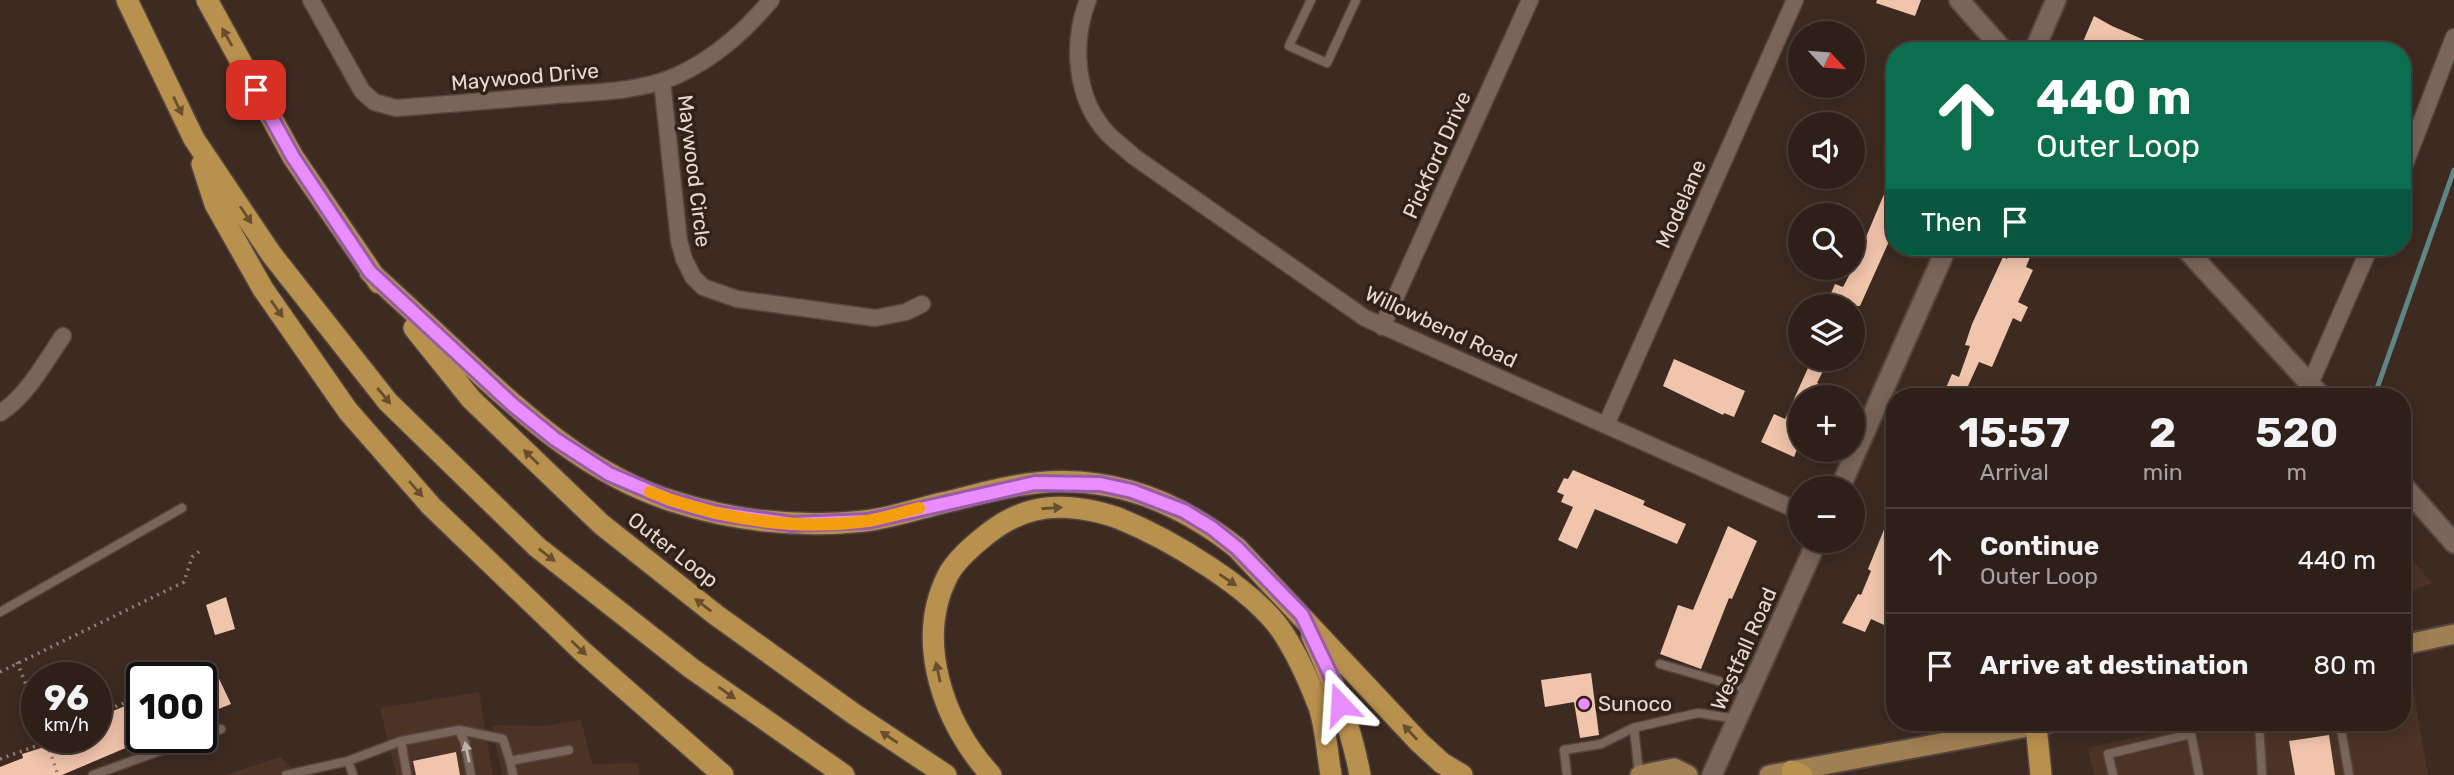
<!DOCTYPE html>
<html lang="en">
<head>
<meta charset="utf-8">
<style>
  :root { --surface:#2e2019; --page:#3a2d26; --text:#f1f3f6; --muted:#a7a3a2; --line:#493e38 }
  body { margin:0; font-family:Rubik,sans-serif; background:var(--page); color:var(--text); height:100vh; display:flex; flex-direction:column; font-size:26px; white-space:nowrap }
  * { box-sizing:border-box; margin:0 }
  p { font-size:23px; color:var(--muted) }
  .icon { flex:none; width:38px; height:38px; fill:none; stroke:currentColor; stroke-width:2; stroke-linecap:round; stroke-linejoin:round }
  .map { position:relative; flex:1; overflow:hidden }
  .details { position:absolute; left:1886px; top:388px; width:525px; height:343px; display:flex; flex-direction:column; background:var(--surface); border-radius:28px; box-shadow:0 4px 18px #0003,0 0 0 2px var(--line) }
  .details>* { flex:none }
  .top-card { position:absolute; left:1886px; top:42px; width:525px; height:214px; border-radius:28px; box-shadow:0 4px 18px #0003,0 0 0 2px var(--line); background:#0b6e4f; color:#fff; overflow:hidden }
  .needle { width:46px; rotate:116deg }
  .buttons { position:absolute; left:1788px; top:21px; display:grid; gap:14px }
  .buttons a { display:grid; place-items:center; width:77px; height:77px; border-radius:50%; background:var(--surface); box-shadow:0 4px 18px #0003,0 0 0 2px var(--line); font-size:35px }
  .speed { position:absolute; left:21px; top:662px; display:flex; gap:14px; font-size:35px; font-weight:700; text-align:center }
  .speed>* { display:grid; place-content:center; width:91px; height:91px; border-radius:50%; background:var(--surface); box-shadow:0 4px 18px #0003,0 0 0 2px var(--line); line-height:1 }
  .speed small { font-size:18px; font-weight:400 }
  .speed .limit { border:4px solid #111; border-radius:10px; background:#fff; color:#111 }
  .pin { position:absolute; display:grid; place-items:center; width:60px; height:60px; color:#fff; margin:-30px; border-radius:14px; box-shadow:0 4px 10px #0006 }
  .me { position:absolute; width:77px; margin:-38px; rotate:340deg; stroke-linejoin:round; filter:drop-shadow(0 0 5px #0008) }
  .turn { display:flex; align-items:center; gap:24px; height:147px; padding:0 35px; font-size:32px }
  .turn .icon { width:91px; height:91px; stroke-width:2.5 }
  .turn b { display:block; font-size:49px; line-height:60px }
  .then { display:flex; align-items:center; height:66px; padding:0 35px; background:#0003; gap:14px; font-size:26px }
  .eta { display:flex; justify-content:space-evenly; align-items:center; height:119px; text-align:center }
  .eta b { font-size:42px; font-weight:700; line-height:49px }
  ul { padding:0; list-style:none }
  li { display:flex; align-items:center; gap:21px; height:105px; padding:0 35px; border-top:2px solid var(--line) }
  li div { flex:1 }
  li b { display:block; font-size:26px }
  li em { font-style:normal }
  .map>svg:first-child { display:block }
  .built { fill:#4b3326 }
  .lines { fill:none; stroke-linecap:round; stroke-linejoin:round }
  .stream { stroke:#5f8584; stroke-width:5 }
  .building { fill:#f1c4ac }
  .service-casing { stroke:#55463e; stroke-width:11 }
  .minor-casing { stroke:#55463e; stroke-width:19 }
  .tertiary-casing { stroke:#55463e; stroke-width:23 }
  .primary-casing { stroke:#55463e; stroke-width:23 }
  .motorway-casing { stroke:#55463e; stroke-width:24 }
  .path { stroke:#908179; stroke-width:3.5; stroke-dasharray:2 5; stroke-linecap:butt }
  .service { stroke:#7a655a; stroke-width:8 }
  .minor { stroke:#7a655a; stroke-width:16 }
  .tertiary { stroke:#7a655a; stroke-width:19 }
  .primary { stroke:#a07f53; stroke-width:19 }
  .motorway { stroke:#b9914e; stroke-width:21 }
  .oneway { fill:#684e2d }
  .oneway2 { fill:#c0b0a9 }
  .route-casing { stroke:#975ca5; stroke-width:18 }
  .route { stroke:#e98dfe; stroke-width:12 }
  .slow { stroke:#f59e0b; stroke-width:12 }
  .poi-dot { fill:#e98dfe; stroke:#322117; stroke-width:2.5 }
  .labels { text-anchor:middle; stroke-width:7; stroke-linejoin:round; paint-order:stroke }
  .street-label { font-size:21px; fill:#e5d9d3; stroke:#322117 }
  .poi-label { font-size:21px; fill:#e5d9d3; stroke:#322117; text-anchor:start }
</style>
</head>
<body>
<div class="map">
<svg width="2454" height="775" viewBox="0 0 2454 775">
  <rect width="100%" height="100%" fill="#3d2b21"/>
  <path class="built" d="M2403 549 2432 583 2403 594Z
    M2411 677 2428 775H2094L2087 748 2202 723H2403V679Z
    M479 692 493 775H396L380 708Z
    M581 720 592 764 638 763 640 775H502L492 725 545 726Z
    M280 757 300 775H225Z"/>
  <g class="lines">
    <path class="stream" d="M2374 397 2454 170"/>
  </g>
  <path class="building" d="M1877 0H1921L1915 16 1876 3Z
    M2094 16 2112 26 2170 51H2079Z
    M1895 168V228L1860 306H1849L1829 298 1835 284 1843 287 1853 268Z
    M2012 247H2026L2033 250 2026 267 2033 270 2018 302 2028 307 2021 322 2013 318 1992 367 1979 362 1963 397H1942L1952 374 1959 377 1970 346 1965 345 1972 324 2003 257 2007 259Z
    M1674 359 1745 391 1734 417 1724 413 1723 415 1663 386Z
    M1812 359H1829L1817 383 1826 387 1821 397H1801V440L1794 457 1761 442 1774 414 1785 419Z
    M1573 470 1645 501 1643 505 1686 524 1677 544 1595 509 1577 549 1558 540 1573 507 1561 502 1564 495 1557 492 1564 478 1568 479Z
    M1894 505 1895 630 1871 619 1865 632 1842 623 1858 594 1861 595 1871 571 1868 569Z
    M1728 526 1757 541 1732 599 1729 598 1701 669 1660 654 1678 605 1693 610Z
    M226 597 235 629 215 635 206 605Z
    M214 668 231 704 201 716V674Z
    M1591 673 1599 735 1580 738 1574 702 1545 707 1541 680Z
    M142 699V741L62 775H0V767L23 758 22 754 57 743 54 737H96V718Z
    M2329 735 2335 775H2295L2289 741Z
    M456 752 460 775H416L413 761Z"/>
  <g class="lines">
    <defs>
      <path id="service" d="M1311 0 1289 46 1327 63 1356 0
        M0 612 182 508
        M1660 664 1750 690
        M2403 703 2407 702
        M2189 723 2199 775
        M2259 723 2262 775
        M2340 723 2349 775
        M2259 725 2274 723
        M1634 728 1639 774
        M459 730 465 743 471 775
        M201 736 221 729
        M401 741 407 775
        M348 761 353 775
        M93 775 199 737
        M286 775 348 761 401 741 459 730 503 739 510 761
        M513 775 510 761 569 750
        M1567 775 1564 750 1601 744 1633 728 1698 713 1737 719
        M2113 775 2108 754 2191 734"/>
      <path id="minor" d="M311 0 362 91 374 102 396 108C449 104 502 100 555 95 595 92 639 92 676 76 715 58 744 32 771 0
        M1088 0C1071 43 1075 99 1108 134 1116 142 1125 148 1133 156L1365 318 1801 512
        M662 81 679 241 684 259 693 277 703 287 737 299 875 318 906 312 922 304
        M2403 169 2454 37
        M1382 327 1530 0
        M2310 384 2370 247
        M0 413C27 396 45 362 63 336
        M1606 425 1795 0"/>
      <path id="tertiary" d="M1959 0 2004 51
        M2034 51 2056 0
        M2184 247 2322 397
        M2403 485 2454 543
        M1840 488 1947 247
        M1712 775 1817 541"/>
      <path id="primary" d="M2403 645 2454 634
        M1640 775 1674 768 1688 775
        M1769 775 2049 723"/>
      <path id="motorway" d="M127 0 194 139 272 255 388 402 537 547 691 668 844 775
        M207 0 293 157 379 283
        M202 164 215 204 263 289 348 411 431 506 583 652 723 775
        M370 272C403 302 435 332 467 362 528 419 591 475 672 501 734 521 800 528 865 521 891 518 917 509 942 503 973 496 1004 486 1036 483 1112 475 1178 501 1237 548L1419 742 1442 763 1462 775
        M414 328 471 399 601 524 716 615 854 714 946 775
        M1312 636C1333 681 1351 726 1360 775
        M2036 725 2041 775
        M1792 771 1802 775
        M991 775C944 724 914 641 948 575 955 562 969 549 980 540 996 526 1013 515 1035 510 1061 504 1093 509 1118 518 1168 538 1257 590 1285 636 1297 655 1311 686 1319 707 1326 728 1327 753 1331 775"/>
    </defs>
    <use href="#service" class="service-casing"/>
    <use href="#minor" class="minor-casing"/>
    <use href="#tertiary" class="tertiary-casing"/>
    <use href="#primary" class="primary-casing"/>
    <use href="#motorway" class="motorway-casing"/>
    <path class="path" d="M17 662 37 712
      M0 672 184 582 192 557 201 550
      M184 677 210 666
      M96 715 142 695
      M45 737 58 775
      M0 759 39 745 52 737"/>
    <use href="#service" class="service"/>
    <use href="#minor" class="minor"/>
    <use href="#tertiary" class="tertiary"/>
    <use href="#primary" class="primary"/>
    <use href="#motorway" class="motorway"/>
  </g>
  <defs><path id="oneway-solid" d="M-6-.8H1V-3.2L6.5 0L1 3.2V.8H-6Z" transform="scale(1.75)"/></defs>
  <g class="oneway">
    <use href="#oneway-solid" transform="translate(227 37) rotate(-119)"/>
    <use href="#oneway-solid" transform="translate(178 106) rotate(64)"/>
    <use href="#oneway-solid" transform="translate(246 215) rotate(56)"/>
    <use href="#oneway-solid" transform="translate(277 309) rotate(55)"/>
    <use href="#oneway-solid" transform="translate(384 396) rotate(50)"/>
    <use href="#oneway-solid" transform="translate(531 457) rotate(-136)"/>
    <use href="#oneway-solid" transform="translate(416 489) rotate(49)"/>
    <use href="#oneway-solid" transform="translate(1052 508) rotate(-4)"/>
    <use href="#oneway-solid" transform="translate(547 555) rotate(38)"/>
    <use href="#oneway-solid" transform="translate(1228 580) rotate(34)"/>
    <use href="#oneway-solid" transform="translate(703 605) rotate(-142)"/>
    <use href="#oneway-solid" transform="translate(579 648) rotate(43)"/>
    <use href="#oneway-solid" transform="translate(938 672) rotate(-102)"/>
    <use href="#oneway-solid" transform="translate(727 693) rotate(35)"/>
    <use href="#oneway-solid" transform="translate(1410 732) rotate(-133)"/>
    <use href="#oneway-solid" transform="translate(889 737) rotate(-146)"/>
  </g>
  <use class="oneway2" href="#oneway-solid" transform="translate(467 752) rotate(-102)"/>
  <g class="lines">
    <defs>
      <path id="route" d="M256 90 293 157 370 272 513 405 555 439 609 474 670 500 716 513 792 524 868 521 1035 483 1100 484 1132 491 1184 511 1212 528 1237 548 1302 615 1333 680 1340 704"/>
    </defs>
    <use href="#route" class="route-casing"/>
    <use href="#route" class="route"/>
    <path class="slow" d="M650 492C717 519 795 531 867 521 884 519 902 512 919 508"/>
  </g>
  <circle class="poi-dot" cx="1584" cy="704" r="7"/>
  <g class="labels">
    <g class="street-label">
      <text transform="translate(525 77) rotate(-5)" y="7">Maywood Drive</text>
      <text transform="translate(1437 155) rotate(-66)" y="7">Pickford Drive</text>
      <text transform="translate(694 171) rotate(83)" y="7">Maywood Circle</text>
      <text transform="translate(1681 204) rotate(-66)" y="7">Modelane</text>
      <text transform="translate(1441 327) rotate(25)" y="7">Willowbend Road</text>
      <text transform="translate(673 550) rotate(38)" y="7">Outer Loop</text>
      <text transform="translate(1744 649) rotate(-66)" y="7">Westfall Road</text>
    </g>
    <g class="poi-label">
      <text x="1598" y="711">Sunoco</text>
    </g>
  </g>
</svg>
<div class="buttons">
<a><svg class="needle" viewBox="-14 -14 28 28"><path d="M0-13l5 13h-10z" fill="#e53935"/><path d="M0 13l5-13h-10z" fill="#a7a3a2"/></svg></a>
<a><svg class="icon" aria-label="sound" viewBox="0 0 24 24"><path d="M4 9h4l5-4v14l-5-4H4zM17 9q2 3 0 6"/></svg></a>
<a><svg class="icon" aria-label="search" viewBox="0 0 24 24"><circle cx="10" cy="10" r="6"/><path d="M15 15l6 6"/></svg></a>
<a><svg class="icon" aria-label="layers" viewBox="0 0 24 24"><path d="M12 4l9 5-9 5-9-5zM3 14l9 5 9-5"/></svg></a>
<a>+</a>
<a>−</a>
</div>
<div class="speed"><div>96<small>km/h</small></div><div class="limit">100</div></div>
<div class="pin" style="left:256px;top:90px;background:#d93025"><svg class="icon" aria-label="arrive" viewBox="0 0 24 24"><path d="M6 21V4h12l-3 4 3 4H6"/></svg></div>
<svg class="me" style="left:1340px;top:704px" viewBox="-20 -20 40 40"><path d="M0-17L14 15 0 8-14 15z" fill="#e98dfe" stroke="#fff" stroke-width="4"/></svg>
<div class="top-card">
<div class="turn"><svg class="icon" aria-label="ahead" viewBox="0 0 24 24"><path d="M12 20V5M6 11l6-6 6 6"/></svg><div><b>440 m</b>Outer Loop</div></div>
<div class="then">Then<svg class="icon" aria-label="arrive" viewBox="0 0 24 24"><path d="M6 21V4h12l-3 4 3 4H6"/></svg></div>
</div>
<section class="details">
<div class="eta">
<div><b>15:57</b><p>Arrival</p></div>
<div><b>2</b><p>min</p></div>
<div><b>520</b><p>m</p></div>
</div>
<ul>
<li><svg class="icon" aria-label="ahead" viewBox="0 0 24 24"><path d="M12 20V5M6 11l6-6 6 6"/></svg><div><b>Continue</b><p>Outer Loop</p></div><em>440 m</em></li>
<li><svg class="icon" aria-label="arrive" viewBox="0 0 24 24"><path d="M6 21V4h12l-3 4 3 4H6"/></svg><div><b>Arrive at destination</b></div><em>80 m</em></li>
</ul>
</section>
</div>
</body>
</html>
